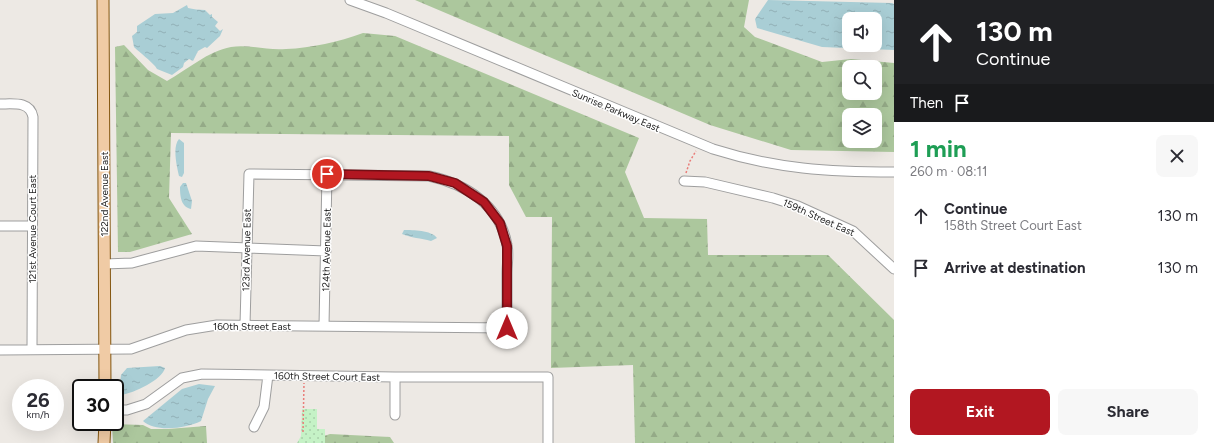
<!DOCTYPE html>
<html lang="en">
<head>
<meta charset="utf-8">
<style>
  :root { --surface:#fff; --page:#f7f7f7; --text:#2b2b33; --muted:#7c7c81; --accent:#b21721 }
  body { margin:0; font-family:Figtree,sans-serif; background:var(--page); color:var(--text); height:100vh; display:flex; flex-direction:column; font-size:15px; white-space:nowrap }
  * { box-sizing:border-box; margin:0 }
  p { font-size:13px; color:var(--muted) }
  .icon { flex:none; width:22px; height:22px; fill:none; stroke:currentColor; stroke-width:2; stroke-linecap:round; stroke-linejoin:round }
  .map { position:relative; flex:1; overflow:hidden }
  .panel { display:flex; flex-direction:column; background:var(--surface); width:320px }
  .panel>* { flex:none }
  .guide { background:#202124; color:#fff; overflow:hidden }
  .buttons { position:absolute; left:842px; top:12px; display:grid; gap:8px }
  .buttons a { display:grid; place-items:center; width:40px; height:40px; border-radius:8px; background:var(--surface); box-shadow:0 4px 16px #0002; font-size:20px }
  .speed { position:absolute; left:12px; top:379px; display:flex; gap:8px; font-size:20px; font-weight:700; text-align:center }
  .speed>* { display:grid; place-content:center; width:52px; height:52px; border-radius:50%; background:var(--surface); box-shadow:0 4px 16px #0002; line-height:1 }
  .speed small { font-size:10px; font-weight:400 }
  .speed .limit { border:2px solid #111; border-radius:6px; background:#fff; color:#111 }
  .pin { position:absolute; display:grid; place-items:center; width:34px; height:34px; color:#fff; margin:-17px; border:2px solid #fff; border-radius:50%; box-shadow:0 1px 4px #0007 }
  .me { position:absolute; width:44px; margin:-22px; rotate:0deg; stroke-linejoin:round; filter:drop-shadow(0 0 3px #0008) }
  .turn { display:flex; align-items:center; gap:14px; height:84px; padding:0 16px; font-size:18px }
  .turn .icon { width:52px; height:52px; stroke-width:2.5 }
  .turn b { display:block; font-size:28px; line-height:34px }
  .then { display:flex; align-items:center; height:38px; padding:0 16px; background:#0003; gap:8px; font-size:15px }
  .round { display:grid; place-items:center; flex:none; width:42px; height:42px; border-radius:8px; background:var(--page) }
  .head { display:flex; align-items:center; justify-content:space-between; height:68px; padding:0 16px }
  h1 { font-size:24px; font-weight:700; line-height:30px; color:#1e9e55 }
  .cta { display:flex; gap:8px; margin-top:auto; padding:8px 16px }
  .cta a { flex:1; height:46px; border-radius:8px; background:var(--accent); color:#fff; font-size:16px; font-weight:700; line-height:46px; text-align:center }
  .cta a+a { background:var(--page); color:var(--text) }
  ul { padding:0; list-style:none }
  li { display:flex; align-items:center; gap:12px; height:52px; padding:0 16px }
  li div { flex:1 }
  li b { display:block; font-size:15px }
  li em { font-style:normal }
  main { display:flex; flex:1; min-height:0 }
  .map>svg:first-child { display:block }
  .forest { fill:url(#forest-firs); fill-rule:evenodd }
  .park { fill:url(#park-dots) }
  .water { fill:url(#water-ripples); fill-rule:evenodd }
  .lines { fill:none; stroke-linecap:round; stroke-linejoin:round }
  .minor-casing { stroke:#9e9e9e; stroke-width:11 }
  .major-casing { stroke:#845711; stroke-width:13 }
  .path { stroke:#e97d79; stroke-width:1.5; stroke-dasharray:2 2; stroke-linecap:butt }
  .minor { stroke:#fff; stroke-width:9 }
  .major { stroke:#f0cba5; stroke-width:11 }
  .route-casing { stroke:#740f15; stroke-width:10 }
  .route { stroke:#b21721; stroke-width:7 }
  .labels { text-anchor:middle; stroke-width:3; stroke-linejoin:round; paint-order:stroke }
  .street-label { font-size:10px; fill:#1d1d1d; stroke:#fff }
</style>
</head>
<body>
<main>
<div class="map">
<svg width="894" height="443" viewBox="0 0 894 443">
  <defs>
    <pattern id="forest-firs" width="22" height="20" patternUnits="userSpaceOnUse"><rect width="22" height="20" fill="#acc79d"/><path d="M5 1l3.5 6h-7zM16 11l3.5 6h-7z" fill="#94aa87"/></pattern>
    <pattern id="park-dots" width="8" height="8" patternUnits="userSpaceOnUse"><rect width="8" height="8" fill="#c5f2c6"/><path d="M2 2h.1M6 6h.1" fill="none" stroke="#a9cfaa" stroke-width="1.8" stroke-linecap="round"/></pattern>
    <pattern id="water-ripples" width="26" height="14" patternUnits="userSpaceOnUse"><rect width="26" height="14" fill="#a9ced5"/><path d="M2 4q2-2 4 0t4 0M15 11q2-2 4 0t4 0" fill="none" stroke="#91b0b6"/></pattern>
  </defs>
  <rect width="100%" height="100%" fill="#ede9e4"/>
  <path class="forest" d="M415 0H749L744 27 755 37 822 62 851 59 894 63V152L791 150 710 125ZM849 67H875V93H849ZM849 115H875V141H849Z
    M363 33 395 36 639 138 625 172 644 218 707 219 708 255H828L894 320V443H635L633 365 551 368 552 217H526L509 185V136L171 133 169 198 192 234 130 252H118L115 47 124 45 148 70 167 81C187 70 208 51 231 47 249 44 268 51 286 49 312 48 338 42 363 33Z
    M112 424 143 425 151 429H168L206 426 207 443H113Z
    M330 434 390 437 394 443H312L315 439Z"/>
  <path class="park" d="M302 409H317V429H325V443H297L301 436Z"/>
  <path class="water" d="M768 0 892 3 894 4V50L822 47 757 28 755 19ZM849 19H875V45H849Z
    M187 5 188 8C193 9 199 10 205 10L210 15 212 14V17L218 22 215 26 220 31 223 29 220 36 207 48 205 47 198 51 193 61 189 59 184 63 183 67 172 75 157 69C155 64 139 52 134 47L132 36 137 32V26L155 14 173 13Z
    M179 139 184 143V173L182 177 179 176C177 167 172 147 179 139Z
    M183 183H186L192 201 191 209C181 207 180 196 180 187Z
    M404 230C413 230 431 230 437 238L431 241C421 238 411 238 402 234Z
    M160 366 165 368C162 380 134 393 121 395L119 392 121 375 127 368Z
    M199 384 215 386 208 399 201 421C188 428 155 433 143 421L182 389Z"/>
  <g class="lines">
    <defs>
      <path id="minor" d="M350 0 386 13 713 149C776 169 829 172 894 172
        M0 104C13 104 30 101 33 117L32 349
        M684 181 705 182 773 198 798 206 853 231 894 269
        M0 226H32
        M104 264 132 263 196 246 326 251
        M324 326 327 174
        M0 350 131 349 186 330 217 325 507 328C507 310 507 291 507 273 507 264 509 254 507 245 500 205 466 184 429 176L249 174 245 325
        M395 377V415
        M115 410H127L146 404 182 378 202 374 395 377H548V443
        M254 427 264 407 268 375"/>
      <path id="major" d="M103 0 105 388
        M104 443 105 422"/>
    </defs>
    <use href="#minor" class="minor-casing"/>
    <use href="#major" class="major-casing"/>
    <path class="path" d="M686 173 690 161 696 151
      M303 432 304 383"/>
    <use href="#minor" class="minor"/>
    <use href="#major" class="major"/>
  </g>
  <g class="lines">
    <defs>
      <path id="route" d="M327 174 429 176 455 183 484 202 500 223 507 246V328"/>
    </defs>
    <use href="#route" class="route-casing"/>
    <use href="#route" class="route"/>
  </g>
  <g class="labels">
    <g class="street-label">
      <text transform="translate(616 110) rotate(23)" y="4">Sunrise Parkway East</text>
      <text transform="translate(104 194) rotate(-90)" y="4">122nd Avenue East</text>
      <text transform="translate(819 217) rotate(24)" y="4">159th Street East</text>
      <text transform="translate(32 229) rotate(-90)" y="4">121st Avenue Court East</text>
      <text transform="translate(246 250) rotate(-89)" y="4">123rd Avenue East</text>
      <text transform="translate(326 250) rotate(-89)" y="4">124th Avenue East</text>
      <text x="252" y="330">160th Street East</text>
      <text transform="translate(327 376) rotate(1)" y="4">160th Street Court East</text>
    </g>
  </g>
</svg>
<div class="buttons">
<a><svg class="icon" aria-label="sound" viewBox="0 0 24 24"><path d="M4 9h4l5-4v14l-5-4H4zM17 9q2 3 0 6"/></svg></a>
<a><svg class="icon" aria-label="search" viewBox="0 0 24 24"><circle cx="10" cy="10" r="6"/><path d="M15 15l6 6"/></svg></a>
<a><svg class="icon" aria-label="layers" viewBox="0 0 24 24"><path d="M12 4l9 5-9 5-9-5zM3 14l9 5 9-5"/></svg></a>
</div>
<div class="speed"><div>26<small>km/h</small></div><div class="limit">30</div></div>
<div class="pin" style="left:327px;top:174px;background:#d93025"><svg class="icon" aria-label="arrive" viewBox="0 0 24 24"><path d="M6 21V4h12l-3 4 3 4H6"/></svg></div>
<svg class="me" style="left:507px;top:328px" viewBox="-20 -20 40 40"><circle r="19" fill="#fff"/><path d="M0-13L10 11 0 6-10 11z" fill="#b21721"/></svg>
</div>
<section class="panel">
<div class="guide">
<div class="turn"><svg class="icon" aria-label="ahead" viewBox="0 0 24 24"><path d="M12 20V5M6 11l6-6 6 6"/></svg><div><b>130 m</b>Continue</div></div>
<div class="then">Then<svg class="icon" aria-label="arrive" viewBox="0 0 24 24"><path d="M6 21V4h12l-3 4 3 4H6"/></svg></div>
</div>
<div class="head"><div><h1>1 min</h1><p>260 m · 08:11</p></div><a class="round"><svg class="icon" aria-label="close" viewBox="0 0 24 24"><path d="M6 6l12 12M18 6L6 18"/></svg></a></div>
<ul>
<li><svg class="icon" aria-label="ahead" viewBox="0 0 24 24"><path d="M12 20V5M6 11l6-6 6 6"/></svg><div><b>Continue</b><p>158th Street Court East</p></div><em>130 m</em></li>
<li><svg class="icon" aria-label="arrive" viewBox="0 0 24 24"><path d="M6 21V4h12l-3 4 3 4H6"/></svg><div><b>Arrive at destination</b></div><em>130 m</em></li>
</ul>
<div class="cta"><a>Exit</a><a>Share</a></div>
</section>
</main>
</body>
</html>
